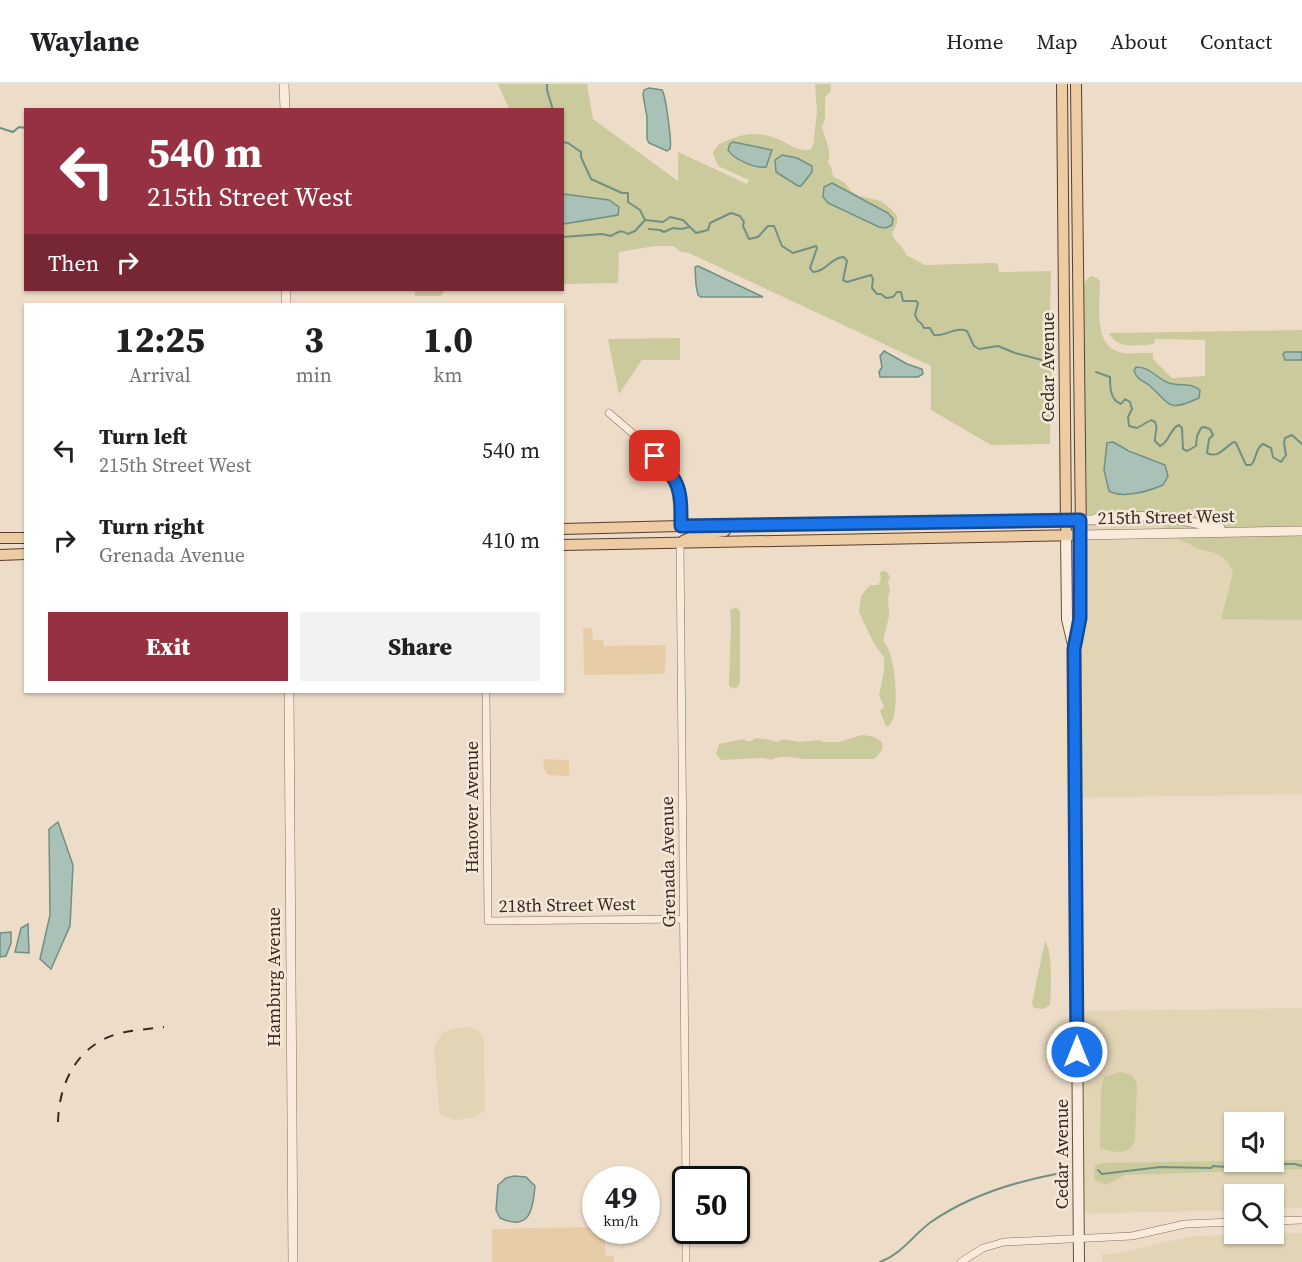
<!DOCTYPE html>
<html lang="en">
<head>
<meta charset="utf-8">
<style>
  :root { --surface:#fff; --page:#f2f2f2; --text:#202124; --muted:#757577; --line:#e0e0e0; --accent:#953140 }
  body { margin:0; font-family:"Source Serif 4",serif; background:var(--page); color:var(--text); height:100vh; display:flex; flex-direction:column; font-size:22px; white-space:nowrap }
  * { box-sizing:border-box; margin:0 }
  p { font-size:20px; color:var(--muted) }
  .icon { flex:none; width:33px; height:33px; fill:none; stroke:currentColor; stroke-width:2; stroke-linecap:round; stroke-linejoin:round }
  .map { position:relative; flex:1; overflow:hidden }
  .drawer { position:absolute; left:24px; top:219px; width:540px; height:390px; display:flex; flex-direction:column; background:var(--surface); border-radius:0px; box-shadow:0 2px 4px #0004 }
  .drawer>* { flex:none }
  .guide { position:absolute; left:24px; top:24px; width:540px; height:183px; border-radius:0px; box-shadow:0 2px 4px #0004; background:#953140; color:#fff; overflow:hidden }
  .controls { position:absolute; left:1224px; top:1028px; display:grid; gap:12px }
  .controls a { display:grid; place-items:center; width:60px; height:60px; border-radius:0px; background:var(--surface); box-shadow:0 2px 4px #0004; font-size:30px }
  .speed { position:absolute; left:582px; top:1082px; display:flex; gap:12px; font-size:30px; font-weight:700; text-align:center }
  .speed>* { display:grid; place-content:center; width:78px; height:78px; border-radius:50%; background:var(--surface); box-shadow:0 2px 4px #0004; line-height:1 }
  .speed small { font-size:15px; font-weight:400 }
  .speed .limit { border:3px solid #111; border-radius:9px; background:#fff; color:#111 }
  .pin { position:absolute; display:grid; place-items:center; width:51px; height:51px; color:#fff; margin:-26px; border-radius:12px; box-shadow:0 3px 9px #0006 }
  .me { position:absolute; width:66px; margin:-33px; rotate:0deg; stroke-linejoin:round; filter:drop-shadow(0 0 4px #0008) }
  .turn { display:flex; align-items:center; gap:21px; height:126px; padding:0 24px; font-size:27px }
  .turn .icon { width:78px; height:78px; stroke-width:2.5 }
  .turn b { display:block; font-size:42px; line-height:51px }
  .then { display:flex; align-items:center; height:57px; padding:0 24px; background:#0003; gap:12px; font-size:22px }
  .eta { display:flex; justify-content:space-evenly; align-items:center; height:102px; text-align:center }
  .eta b { font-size:36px; font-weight:800; line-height:42px }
  .button { display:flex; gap:12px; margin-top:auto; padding:12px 24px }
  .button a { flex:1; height:69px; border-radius:0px; background:var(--accent); color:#fff; font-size:24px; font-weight:800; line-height:69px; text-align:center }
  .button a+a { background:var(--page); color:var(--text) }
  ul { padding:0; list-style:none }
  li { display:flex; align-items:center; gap:18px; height:90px; padding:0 24px }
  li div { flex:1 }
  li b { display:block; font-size:22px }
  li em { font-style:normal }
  header { display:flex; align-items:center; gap:36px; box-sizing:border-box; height:84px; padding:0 30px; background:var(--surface); border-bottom:2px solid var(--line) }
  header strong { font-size:28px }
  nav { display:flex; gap:33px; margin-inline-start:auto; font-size:21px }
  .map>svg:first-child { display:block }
  .farmland { fill:#e2d5b6; fill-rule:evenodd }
  .green { fill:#cbca9c; fill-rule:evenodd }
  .sand { fill:#e7cda7 }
  .water { fill:#a9c1b7; stroke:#709083; stroke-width:1.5 }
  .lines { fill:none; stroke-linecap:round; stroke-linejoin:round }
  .stream { stroke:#709083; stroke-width:2 }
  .minor-casing { stroke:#886e5e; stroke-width:8 }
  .tertiary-casing { stroke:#886e5e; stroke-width:10 }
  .secondary-casing { stroke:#6a5041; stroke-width:12 }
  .primary-casing { stroke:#573e32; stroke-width:12 }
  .minor { stroke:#f8ebdc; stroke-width:7 }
  .tertiary { stroke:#f8ebdc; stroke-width:9 }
  .secondary { stroke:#f8ebdc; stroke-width:10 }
  .primary { stroke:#edcba3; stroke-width:10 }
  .rail { stroke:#392921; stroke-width:2; stroke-dasharray:10 10; stroke-linecap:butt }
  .route-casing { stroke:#114b97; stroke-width:15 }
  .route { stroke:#1a73e8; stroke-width:10 }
  .labels { text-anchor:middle; stroke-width:5; stroke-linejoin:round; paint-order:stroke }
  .street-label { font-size:18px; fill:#392921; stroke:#f4e8d8 }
</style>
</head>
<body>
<header>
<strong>Waylane</strong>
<nav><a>Home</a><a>Map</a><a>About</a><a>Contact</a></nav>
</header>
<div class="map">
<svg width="1302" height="1178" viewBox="0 0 1302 1178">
  <rect width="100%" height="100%" fill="#edddc8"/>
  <path class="farmland" d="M1302 438V710L1075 714 1073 442Z
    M1302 924V1124L1274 1125V1110H1234V1126L1079 1130 1077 927ZM1234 1038H1274V1077H1234Z
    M471 943 479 947 484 955 485 1027 473 1034 455 1036 442 1031 439 1027 434 963 442 949 454 944Z
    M1302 1149V1178H1102V1170H1114L1192 1152Z"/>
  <path class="green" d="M498 0H587L593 35 678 97V68L747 100 749 96 718 82 713 69C717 59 722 59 731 55 749 47 766 49 782 57 792 62 799 67 810 66L813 62 817 28 815 0H830L831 7 825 13V36L822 43 829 66V76L827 77 831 83 833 92 845 99 851 107 859 112 881 117 891 125 897 132V139L892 150C894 158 903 161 906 171L925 181 996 179 998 180 999 188 1051 187 1049 273 1052 274 1050 360 991 361 931 326V282L689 169 681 168 673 162H655L619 168 618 199 563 200V140L597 133 612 132 609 116 563 110 562 26 509 25ZM738 59 771 66 763 84 732 72 728 68ZM785 71 797 74 810 91 801 102H798L776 88ZM835 101 888 129 891 132 889 143 873 141 828 119 824 115 823 108Z
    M1091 192 1097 194 1100 198C1100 222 1092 266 1125 269 1134 270 1144 268 1153 269V275L1172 294 1205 292V256L1155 255 1154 260C1139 261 1117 266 1109 249L1302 246V268H1285V276H1302V536L1221 535 1233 489 1228 478 1219 470 1199 465 1179 455 1161 440 1087 442 1084 200 1086 196ZM1136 283C1153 283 1162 299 1179 300L1161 314ZM1107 359C1124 361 1140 371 1156 377L1152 405 1115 410 1104 386Z
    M415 206H445L441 212H415Z
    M680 254V276H642L619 310 608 255Z
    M883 487 887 488 890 493 888 498 890 507 888 513 889 532 883 557C896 567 901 632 889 642H886L880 627 884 623 879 611 884 587V574L873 558 859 528 861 512 870 501H878L881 496 880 488Z
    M736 523 740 527V599L736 605 729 602V598L731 542 730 526Z
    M862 651C879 652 892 660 874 675H803C794 673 780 671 771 676L763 674 721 676 716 670 719 660 743 655 749 658 756 654C764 655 770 655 777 658L784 655 799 658 819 656 823 658H839Z
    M1045 857C1053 867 1051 907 1050 921L1043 925 1034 924 1032 919Z
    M1120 988C1131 990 1134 991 1137 1001L1135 1056C1130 1073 1113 1068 1100 1064L1101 1005 1104 993Z
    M1302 1076V1085L1125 1091 1106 1101 1094 1096 1095 1082 1100 1079Z"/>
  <path class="sand" d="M583 544H592L593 556H603L604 562 666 561 665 590 584 591Z
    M543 675 569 676V692L548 691 544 685Z
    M595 1143 596 1146H605V1171L614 1172V1178H492V1145Z"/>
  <path class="water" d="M649 4 662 6C666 12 672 59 670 65L667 67 649 59 647 55V33L643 11 644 6Z
    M733 58 772 66 766 83C756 85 733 75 728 66L730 60Z
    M782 71 797 74 812 82V88L801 102H798L776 88 775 76Z
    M832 99 888 129 893 135 892 141 886 144 879 143 828 119 823 113 824 103Z
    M563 110 609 116 619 123 618 131 563 140Z
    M698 182 763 213H701L698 211 696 201 695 183Z
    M884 267 907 280 922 285 923 290 918 293H880L879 288 882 283 880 272Z
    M1285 268H1302V276H1285L1283 270Z
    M1136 283C1150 283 1155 293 1167 298 1180 304 1188 297 1200 306L1199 314C1168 328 1172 322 1150 302 1143 296 1138 297 1134 287Z
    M1113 358 1129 367 1165 381 1168 392 1163 401C1149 407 1123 415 1109 407L1104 386 1107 359Z
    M58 738 73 781 70 842 51 885 40 875 50 831 49 745Z
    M28 840 29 869 15 868 21 844Z
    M11 848V859L6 872 0 873V849Z
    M514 1092 526 1093 535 1102C533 1125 530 1148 500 1134L496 1126 498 1101 506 1094Z"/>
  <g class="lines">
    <path class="stream" d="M547 0V6L553 26
      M0 44 13 48 19 43 26 44
      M562 58 568 59 581 68V73L591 95 622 109H628V118L640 126 645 136
      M645 136 663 138 670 133 683 136 690 143
      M649 145 660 146 664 148 673 144 681 145 690 143 696 149 708 146 710 139 731 129 740 132 744 138 743 142 749 155 758 153 768 142H774L782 162 793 169 816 162 817 164 810 184 813 188C826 188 831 173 844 173L847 177 843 196 847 198 871 191 873 195 872 204 877 210H881L886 214 893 213 897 208H901L903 217H916L918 219 915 231 918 237 921 239 924 244H930L934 251C946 253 955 242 967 247L974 262 979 265 998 262 1015 269 1042 276 1052 282
      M562 153 602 150 611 152C618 148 621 145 628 150L635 147 645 136
      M1096 288 1110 293C1110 303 1110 316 1121 320L1125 315 1130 318 1132 325 1128 333 1129 342 1137 344 1151 336 1155 338C1159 345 1154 350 1155 357L1160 362C1170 358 1169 345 1179 341L1182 344 1183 365 1187 367 1196 362 1197 352 1201 344 1204 343 1210 345 1213 351 1209 355 1207 369C1219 375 1224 363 1234 358L1236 359 1246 381H1251C1257 375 1255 364 1263 360L1271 364 1273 373 1281 378 1286 371 1284 359 1285 354 1292 351 1302 360
      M1098 1086 1102 1090 1160 1083 1211 1084 1213 1082C1220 1083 1247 1083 1254 1080H1295L1302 1082
      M880 1178C902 1170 913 1151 931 1138 967 1113 1014 1098 1056 1090"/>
    <defs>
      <path id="minor" d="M609 329C628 346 674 381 679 404 682 416 681 430 681 442
        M680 459 686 1097
        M486 608 488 837 684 835
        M1274 1137 1302 1136
        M686 1146V1178
        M961 1178 983 1164 1004 1158 1132 1152 1185 1140 1234 1138"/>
      <path id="tertiary" d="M284 0 285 26
        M286 206V220
        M1066 436H1093L1100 433 1162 432 1220 444
        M1081 451 1302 447
        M289 608 293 1178"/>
      <path id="secondary" d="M1066 451 1067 535 1074 565 1079 1178
        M1075 562 1080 534 1081 451"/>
      <path id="primary" d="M1062 0 1066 444
        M562 445 681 442 1066 436
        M0 454H26
        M683 457 698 450 725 447
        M562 461 1081 451 1076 0
        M0 471 26 470"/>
    </defs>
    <use href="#minor" class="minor-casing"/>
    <use href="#tertiary" class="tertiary-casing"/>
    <use href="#secondary" class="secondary-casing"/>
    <use href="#primary" class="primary-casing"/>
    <use href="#minor" class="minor"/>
    <use href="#tertiary" class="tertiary"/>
    <use href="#secondary" class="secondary"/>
    <use href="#primary" class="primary"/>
    <path class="rail" d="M58 1038C59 999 77 962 117 950 132 946 149 945 164 943"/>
  </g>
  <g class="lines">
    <defs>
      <path id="route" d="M655 372C681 398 681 406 681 442L1080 436V534L1074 565 1077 968"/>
    </defs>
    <use href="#route" class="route-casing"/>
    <use href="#route" class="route"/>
  </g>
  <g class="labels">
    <g class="street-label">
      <text transform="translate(1048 283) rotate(-90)" y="6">Cedar Avenue</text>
      <text transform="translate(1166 433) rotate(-1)" y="6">215th Street West</text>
      <text transform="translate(472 723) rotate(-90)" y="6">Hanover Avenue</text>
      <text transform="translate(668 778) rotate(-91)" y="6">Grenada Avenue</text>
      <text transform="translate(567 821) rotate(-1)" y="6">218th Street West</text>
      <text transform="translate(274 893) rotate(-90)" y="6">Hamburg Avenue</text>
      <text transform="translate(1062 1070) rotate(-90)" y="6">Cedar Avenue</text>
    </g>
  </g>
</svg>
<div class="controls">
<a><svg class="icon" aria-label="sound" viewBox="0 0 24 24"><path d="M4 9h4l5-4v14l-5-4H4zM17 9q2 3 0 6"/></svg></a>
<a><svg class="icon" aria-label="search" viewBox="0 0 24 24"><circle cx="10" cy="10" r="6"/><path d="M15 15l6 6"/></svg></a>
</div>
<div class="speed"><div>49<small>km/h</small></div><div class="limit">50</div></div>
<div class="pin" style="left:655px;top:372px;background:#d93025"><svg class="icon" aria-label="arrive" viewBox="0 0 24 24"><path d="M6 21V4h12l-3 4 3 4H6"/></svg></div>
<svg class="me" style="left:1077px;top:968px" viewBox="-20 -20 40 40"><circle r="17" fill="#1a73e8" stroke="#fff" stroke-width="3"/><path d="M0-11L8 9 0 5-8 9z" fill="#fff"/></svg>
<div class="guide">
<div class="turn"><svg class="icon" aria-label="left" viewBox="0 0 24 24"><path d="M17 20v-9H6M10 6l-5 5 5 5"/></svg><div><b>540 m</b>215th Street West</div></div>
<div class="then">Then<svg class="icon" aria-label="right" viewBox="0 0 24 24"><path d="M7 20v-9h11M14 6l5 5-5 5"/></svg></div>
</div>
<section class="drawer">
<div class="eta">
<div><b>12:25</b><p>Arrival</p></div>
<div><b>3</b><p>min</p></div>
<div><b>1.0</b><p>km</p></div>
</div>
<ul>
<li><svg class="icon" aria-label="left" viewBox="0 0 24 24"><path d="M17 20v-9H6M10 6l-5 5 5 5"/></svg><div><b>Turn left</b><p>215th Street West</p></div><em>540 m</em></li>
<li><svg class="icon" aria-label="right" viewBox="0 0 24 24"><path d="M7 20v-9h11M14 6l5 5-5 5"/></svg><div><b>Turn right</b><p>Grenada Avenue</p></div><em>410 m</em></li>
</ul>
<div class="button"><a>Exit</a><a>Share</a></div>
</section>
</div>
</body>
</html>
